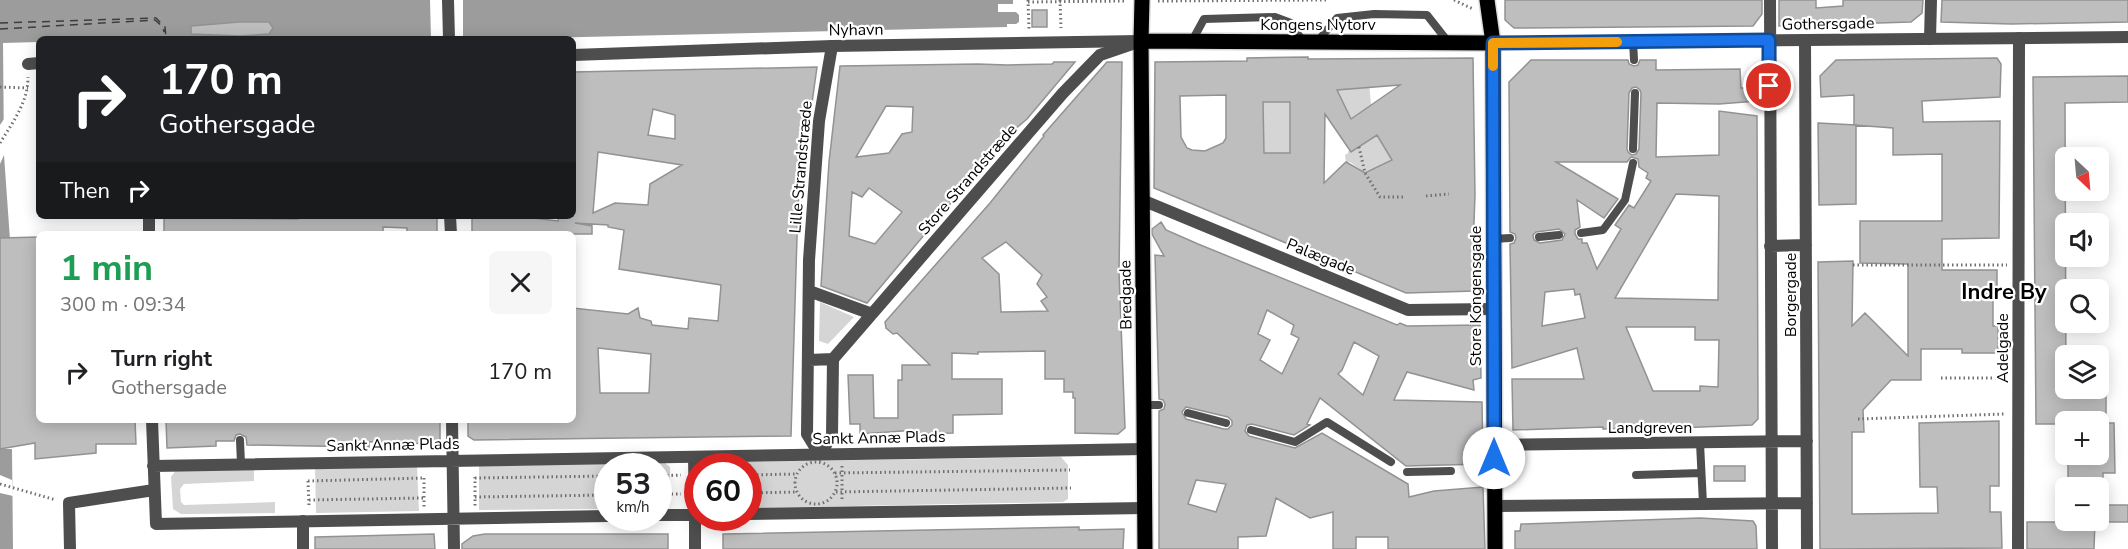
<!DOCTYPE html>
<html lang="en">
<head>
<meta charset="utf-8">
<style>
  :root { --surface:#fff; --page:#f6f6f6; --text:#202124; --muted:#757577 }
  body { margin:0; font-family:"Nunito Sans",sans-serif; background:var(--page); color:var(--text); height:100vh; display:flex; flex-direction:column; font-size:22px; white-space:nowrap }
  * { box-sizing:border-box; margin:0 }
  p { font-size:20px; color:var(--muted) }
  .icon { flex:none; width:33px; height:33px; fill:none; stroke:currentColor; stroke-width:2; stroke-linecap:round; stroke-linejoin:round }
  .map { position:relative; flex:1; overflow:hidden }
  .drawer { position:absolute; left:36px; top:231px; width:540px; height:192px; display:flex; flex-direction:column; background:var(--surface); border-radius:9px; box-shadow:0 3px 15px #0003 }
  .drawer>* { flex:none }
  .hud { position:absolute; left:36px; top:36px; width:540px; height:183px; border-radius:9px; box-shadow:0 3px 15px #0003; background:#202124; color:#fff; overflow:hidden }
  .needle { width:39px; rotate:154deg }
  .fabs { position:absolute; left:2055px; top:147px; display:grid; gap:12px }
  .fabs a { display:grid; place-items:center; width:54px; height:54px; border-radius:9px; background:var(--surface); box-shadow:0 3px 15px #0003; font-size:30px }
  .speed { position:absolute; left:594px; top:453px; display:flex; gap:12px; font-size:30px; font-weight:700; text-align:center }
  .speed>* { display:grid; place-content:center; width:78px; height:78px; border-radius:50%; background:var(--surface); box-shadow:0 3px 15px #0003; line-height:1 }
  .speed small { font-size:15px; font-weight:400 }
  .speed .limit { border:9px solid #d22; background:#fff; color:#111 }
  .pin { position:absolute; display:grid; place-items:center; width:51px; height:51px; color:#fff; margin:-26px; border:3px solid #fff; border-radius:50%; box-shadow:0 2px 6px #0007 }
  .me { position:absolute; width:66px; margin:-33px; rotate:0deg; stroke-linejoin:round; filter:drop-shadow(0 0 4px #0008) }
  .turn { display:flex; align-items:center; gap:21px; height:126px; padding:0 24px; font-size:27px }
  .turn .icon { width:78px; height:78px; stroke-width:2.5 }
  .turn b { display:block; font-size:42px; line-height:51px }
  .then { display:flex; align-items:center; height:57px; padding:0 24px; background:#0003; gap:12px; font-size:22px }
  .round { display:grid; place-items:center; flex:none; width:63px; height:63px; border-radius:9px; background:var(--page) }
  .headline { display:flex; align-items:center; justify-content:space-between; height:102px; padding:0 24px }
  h1 { font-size:36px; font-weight:700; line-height:45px; color:#1e9e55 }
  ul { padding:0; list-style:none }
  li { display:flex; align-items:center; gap:18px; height:78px; padding:0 24px }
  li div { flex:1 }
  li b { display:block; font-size:22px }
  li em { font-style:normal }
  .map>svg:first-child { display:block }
  .green { fill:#d5d5d5 }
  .water { fill:#9c9c9c }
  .pier { fill:#fff }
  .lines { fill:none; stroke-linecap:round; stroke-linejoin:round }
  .ferry { stroke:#3d3d3d; stroke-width:1.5; stroke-dasharray:8 6; stroke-linecap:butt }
  .building { fill:#bebebe; stroke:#929292; stroke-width:1.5; fill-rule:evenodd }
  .primary-casing { stroke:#dbdbdb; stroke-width:18 }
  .path { stroke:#707070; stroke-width:3; stroke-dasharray:1.5 3; stroke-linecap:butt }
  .service { stroke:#4e4e4e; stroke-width:8 }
  .pedestrian { stroke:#4e4e4e; stroke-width:12 }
  .minor { stroke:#4e4e4e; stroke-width:12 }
  .tertiary { stroke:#4e4e4e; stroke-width:12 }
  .primary { stroke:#000; stroke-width:15 }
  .route-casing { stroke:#114b97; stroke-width:15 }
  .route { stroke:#1a73e8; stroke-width:10 }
  .slow { stroke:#f59e0b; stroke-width:10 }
  .labels { text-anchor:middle; stroke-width:4.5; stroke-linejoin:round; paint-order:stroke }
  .street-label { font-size:16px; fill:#000; stroke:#fff }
  .district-label { font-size:22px; font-weight:bold; fill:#000; stroke:#fff }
</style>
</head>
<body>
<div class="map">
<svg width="2128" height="549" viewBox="0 0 2128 549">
  <rect width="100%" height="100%" fill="#fff"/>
  <path class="green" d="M1369 82 1371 105 1392 160 1365 173 1350 162 1346 163 1345 155 1348 153 1349 149 1321 90Z
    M1263 102H1290V153H1264Z
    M820 302 854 317 828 344 819 341Z
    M1061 457 1068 465V499L1063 502 749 508 748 466H717L722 462Z
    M664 462 670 467V504L665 509H659L658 466H608L607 509 479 510V465Z
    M417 466 419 511 316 513 315 468Z
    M254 467V481L184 484 180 489 181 502 184 505 275 502V513L187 514H181L173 509 171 477 176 470Z"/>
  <path class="water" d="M0 0H1013V4H998V12H1016L1019 15V22L1016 24H1007V27L494 39H39V42L3 43 4 155 10 240 0 238Z
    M0 449H12L13 549H0Z"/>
  <path class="pier" d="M430 0H463V39H431Z
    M4 119V155L0 164V125Z
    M0 475 12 480 13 496 0 493Z"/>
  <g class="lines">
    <path class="ferry" d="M0 23 156 18 165 27 166 39
      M0 29 155 20 163 27 164 32"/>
  </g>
  <path class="building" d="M1505 0H1762V14L1753 26 1514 28 1505 20Z
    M1779 0H1816V8L1843 6V0H1923L1922 13 1911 22 1779 26Z
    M1942 0H2128V22L2011 24 1941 22Z
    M1032 10H1047V27H1032Z
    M239 22H269L273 28 269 34 240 36 191 34V26Z
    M1308 57V59L1473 58 1475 195 1473 249 1475 291 1406 293 1154 188 1155 62 1247 61V58ZM1400 85 1351 119 1337 90ZM1226 95V138L1223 143 1205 151 1192 150 1187 148 1181 137 1180 96ZM1263 102H1290V153H1264ZM1325 114 1351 152 1377 135 1392 160 1365 173 1346 162 1324 183Z
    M1997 58 2001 64 2000 97 1922 101 1923 122 2000 121 1999 238 1942 239V270H1997V298H1993V326H1998V353H1962V349H1921V380H1891L1863 410 1864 432H1852V514L1938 513 1937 487H1920L1919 423 1999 421V486H1990V512H2001L2002 548 1820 549 1818 262 1853 261 1852 326 1865 313 1908 356V264L1860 263V221H1942V154L1893 155V128L1854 125V95L1821 97 1820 76 1836 60Z
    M1531 60H1628L1629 64 1634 66 1638 65 1640 60H1656V70L1740 69 1741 88H1757V101L1719 104 1657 103 1656 157 1719 155V111L1757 116 1758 419 1752 425 1677 428V424L1649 425V428L1603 429V427L1513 430 1512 379H1584L1577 348 1512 368 1510 244 1514 243 1516 238 1515 234 1510 232 1509 82ZM1636 87 1640 90 1641 93 1639 149 1636 154 1632 155 1628 152 1627 149 1629 93 1632 88ZM1631 157 1638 159 1639 167 1648 173 1646 178 1651 181 1634 208 1629 205 1615 225 1621 229 1597 269 1587 243H1582V239H1578L1575 234V230L1580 227 1577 200 1604 218 1618 199 1556 162H1627ZM1676 194 1719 196 1718 300 1615 298ZM1559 229 1565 234 1562 240 1540 243 1534 240 1533 235 1536 232ZM1574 289 1575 295 1580 294 1585 318 1542 326 1545 292ZM1626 327H1695V340H1719L1718 387 1700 386V391H1653Z
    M1054 62H1075L1027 119 1015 129 983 165 867 303 821 286 829 162 840 66 978 64 1007 65 1052 64ZM886 106 913 107 912 132 902 134 889 153 856 157ZM869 188 902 212 875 244 849 236 852 192 862 197Z
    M1107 62H1122L1119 272 1125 428 1118 434 1075 433V398H1073V392H1064V379H1045V351L978 352V354L952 353V379H1002V414L953 415V433L917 434V430L860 434V424H850L848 375H873L874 418H898V380H902V365H930L897 333 893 334 886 328 885 322 990 203 1044 136 1043 135ZM1006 242 1042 275 1037 284 1047 297 1041 301 1048 311 1001 312 999 274 982 258Z
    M817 67 798 204 791 436 474 440 468 436V420H573V308L628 314 638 308 640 318 651 321 652 325 688 329 689 318 718 321 721 285 619 269 624 230 608 227V225L575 223 592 226V234H472V216H516L558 221 559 216H573V72ZM653 109 675 115V139L648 135ZM598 152 682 165 650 184 648 205 615 203 593 213ZM598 348 651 354 649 393H600Z
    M2128 76V102L2065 103 2066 388H2106V422H2066V424H2036L2033 77Z
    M1818 123 1856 125V204L1819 205Z
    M164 216H194V218L298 219V216H437V234H407V228L383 227V234H164Z
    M1161 222 1166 230 1198 244 1397 325 1400 323 1407 326 1480 325 1481 378 1473 380 1474 390 1407 372 1394 400 1482 402 1483 464 1406 466 1320 398 1307 424 1310 425 1294 435 1252 424 1247 425 1245 431 1249 436 1295 448 1322 433 1408 484 1409 497 1434 491 1483 487 1485 549H1388V537H1356V549H1333V512L1310 518 1276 498 1266 536 1238 537V549H1159V411L1164 409 1165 404 1163 400 1159 399 1155 255 1164 256 1152 234V229ZM1267 310 1294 325 1291 334 1299 338 1282 374 1260 360 1270 340 1258 334ZM1354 342 1379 356 1363 395 1338 374 1342 370ZM1186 407 1228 417 1232 421V425L1228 429H1224L1186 419 1182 412ZM1196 480 1226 484 1216 512 1188 504Z
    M39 237V420H135L136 444H96V453L35 459V443L0 449V238Z
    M166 420H440V443L395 444V441L369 442V447L247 445 246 437 240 434 236 435 234 441H216V446L167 448Z
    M2098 423H2114L2115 473H2103V488H2068V454H2098Z
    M1714 466H1745V481H1714Z
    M2098 505H2128V522H2098Z
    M1700 518 1753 521 1756 526 1757 549H1515V531H1520L1521 524Z
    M2069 520H2095L2094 549H2027V522H2069Z
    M1079 527V530L1124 529 1123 549H723V534Z
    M434 534 435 549H315V537Z
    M485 534H668V549H462V544L473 536Z"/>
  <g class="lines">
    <defs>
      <path id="primary" d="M1142 0 1141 41 1145 549
        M1487 0 1493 43 1495 549
        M1141 41 1493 43"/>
    </defs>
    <use href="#primary" class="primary-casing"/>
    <path class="path" d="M1028 0 1029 29
      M1060 0 1061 28
      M1454 0 1473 9
      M1158 1 1327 0
      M1028 2 1124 1
      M0 87 28 88
      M0 143C13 122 28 102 28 77
      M1359 147 1365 173 1380 197H1406
      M1426 196 1449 194
      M1853 265H2007
      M1941 378H2004
      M1858 419 2004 414
      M795 483a21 21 0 1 1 42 0a21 21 0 1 1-42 0Z
      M835 473 1070 470
      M748 475 797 474
      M658 476 681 475
      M475 477V506
      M424 478V507
      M475 478 608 476
      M308 481 424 478
      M308 481 309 507
      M0 484 56 500
      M836 492 1071 488
      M748 493 796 492
      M658 494H681
      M475 497 608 495
      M842 499V466
      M309 500 424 498"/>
    <path class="service" d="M1192 41 1204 19 1275 17 1291 23 1303 42
      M1633 41 1634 60
      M1317 42 1337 18 1374 14 1427 15 1449 43
      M1633 149 1635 93
      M1581 233 1603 230 1625 200 1633 163
      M1539 237 1559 235
      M1493 239 1510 238
      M1144 405H1159
      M1188 413 1226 423
      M1251 430 1295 442 1327 422 1391 462
      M240 440 241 464
      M1700 443 1703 504
      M1407 472 1451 471
      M1636 475 1701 473"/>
    <path class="pedestrian" d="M573 55 832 46 1139 41
      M28 64 39 63
      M694 457 695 515
      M303 521V549
      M70 549 69 503 154 490"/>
    <path class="minor" d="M448 0 449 39
      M1770 0 1772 549
      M1930 39 1931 0
      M1805 40 1807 549
      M832 46 819 121 809 260 807 434 820 455 832 435 833 359 1063 93 1100 55 1141 41
      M1142 200 1408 310 1493 309
      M149 216V234
      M450 216 451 234
      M1770 246 1806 245
      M809 291 872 314
      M809 360 833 359
      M152 420 156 524 608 516
      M452 420 454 549
      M1494 445 1807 441
      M153 466 1144 449
      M1494 506 1807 503
      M748 514 1145 508
      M658 515H698
      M695 515V549
      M2018 549 2019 38"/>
    <path class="tertiary" d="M1493 43 2128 37"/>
    <use href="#primary" class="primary"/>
  </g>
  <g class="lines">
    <defs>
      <path id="route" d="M1494 458 1493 43 1769 40V86"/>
    </defs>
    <use href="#route" class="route-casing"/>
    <use href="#route" class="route"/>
    <path class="slow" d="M1493 66V43L1617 42"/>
  </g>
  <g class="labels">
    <g class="street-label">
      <text transform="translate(1828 23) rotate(-1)" y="6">Gothersgade</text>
      <text x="1318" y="30">Kongens Nytorv</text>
      <text transform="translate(856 29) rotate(-1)" y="6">Nyhavn</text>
      <text transform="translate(800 167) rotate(-85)" y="6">Lille Strandstræde</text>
      <text transform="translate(967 179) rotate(-49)" y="6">Store Strandstræde</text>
      <text transform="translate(1321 256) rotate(22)" y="6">Palægade</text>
      <text transform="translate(1125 295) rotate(-91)" y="6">Bredgade</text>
      <text transform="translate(1790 295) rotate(-90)" y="6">Borgergade</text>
      <text transform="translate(1475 296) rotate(-90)" y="6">Store Kongensgade</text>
      <text transform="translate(2002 348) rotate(-90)" y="6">Adelgade</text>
      <text x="1650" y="433">Landgreven</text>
      <text transform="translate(879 437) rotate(-1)" y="6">Sankt Annæ Plads</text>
      <text transform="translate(393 444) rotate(-1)" y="6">Sankt Annæ Plads</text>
    </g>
    <g class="district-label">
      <text x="2004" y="299">Indre By</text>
    </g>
  </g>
</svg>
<div class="fabs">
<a><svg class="needle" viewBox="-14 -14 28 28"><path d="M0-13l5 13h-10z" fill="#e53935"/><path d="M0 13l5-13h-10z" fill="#757577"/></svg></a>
<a><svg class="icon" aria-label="sound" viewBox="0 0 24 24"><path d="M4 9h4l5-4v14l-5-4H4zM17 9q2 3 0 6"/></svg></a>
<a><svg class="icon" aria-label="search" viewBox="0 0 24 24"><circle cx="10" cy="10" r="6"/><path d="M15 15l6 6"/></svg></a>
<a><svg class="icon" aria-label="layers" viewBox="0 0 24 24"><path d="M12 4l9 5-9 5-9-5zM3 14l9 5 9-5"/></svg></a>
<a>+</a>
<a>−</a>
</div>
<div class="speed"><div>53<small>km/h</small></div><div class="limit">60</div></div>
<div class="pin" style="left:1769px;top:86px;background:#d93025"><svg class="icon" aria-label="arrive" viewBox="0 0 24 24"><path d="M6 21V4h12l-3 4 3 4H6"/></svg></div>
<svg class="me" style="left:1494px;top:458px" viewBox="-20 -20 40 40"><circle r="19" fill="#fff"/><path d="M0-13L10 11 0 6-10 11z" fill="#1a73e8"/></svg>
<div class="hud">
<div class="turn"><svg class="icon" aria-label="right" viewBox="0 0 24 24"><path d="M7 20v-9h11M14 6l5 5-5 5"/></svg><div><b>170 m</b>Gothersgade</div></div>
<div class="then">Then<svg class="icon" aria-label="right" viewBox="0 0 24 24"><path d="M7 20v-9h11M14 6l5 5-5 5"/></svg></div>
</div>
<section class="drawer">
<div class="headline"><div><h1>1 min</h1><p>300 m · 09:34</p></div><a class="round"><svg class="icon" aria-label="close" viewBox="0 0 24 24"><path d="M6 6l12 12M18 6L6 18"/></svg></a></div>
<ul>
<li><svg class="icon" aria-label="right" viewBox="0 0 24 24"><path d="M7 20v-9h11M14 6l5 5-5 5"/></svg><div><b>Turn right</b><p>Gothersgade</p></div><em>170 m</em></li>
</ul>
</section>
</div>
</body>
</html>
